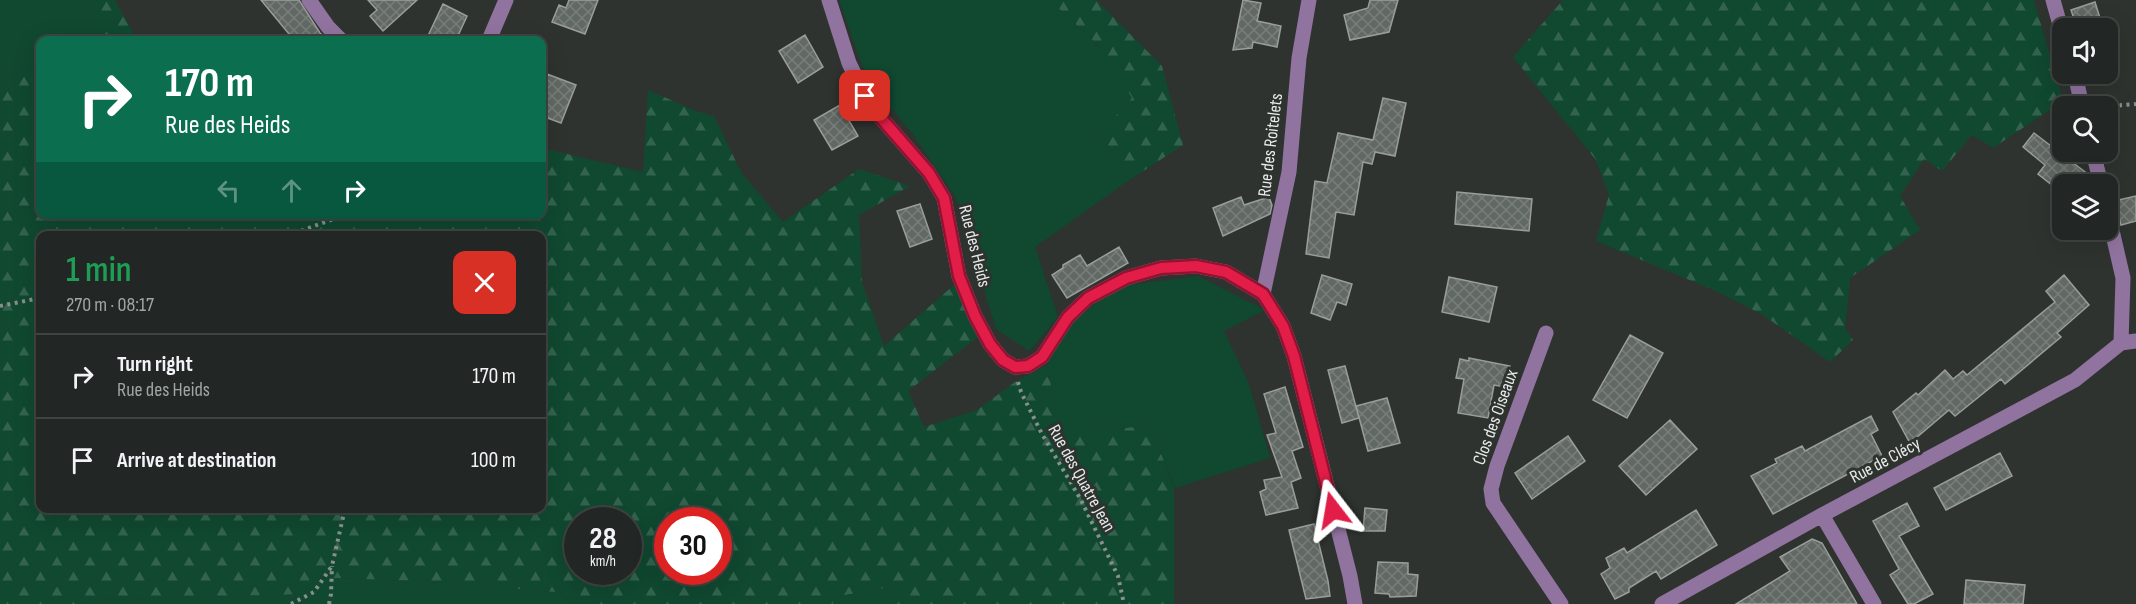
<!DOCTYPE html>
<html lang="en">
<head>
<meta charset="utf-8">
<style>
  :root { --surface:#222624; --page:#2e3231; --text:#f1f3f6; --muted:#a2a5a6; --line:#3f4341 }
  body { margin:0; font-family:"Sofia Sans Condensed",sans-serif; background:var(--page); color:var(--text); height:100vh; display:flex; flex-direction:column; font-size:22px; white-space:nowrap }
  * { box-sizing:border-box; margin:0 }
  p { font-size:20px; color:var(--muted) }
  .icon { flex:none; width:33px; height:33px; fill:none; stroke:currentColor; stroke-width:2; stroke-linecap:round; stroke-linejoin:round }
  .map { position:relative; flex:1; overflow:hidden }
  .panel { position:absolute; left:36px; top:231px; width:510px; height:282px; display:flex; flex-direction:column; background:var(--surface); border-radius:12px; box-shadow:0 6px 24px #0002,0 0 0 2px var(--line) }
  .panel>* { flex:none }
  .banner { position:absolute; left:36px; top:36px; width:510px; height:183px; border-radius:12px; box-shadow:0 6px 24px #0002,0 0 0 2px var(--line); background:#0b6e4f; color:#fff; overflow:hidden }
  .buttons { position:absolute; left:2052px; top:18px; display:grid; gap:12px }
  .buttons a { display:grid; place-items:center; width:66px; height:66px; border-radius:12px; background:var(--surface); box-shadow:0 6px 24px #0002,0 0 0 2px var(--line); font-size:30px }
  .speed { position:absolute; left:564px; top:507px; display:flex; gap:12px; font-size:30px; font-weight:700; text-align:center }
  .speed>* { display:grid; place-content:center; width:78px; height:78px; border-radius:50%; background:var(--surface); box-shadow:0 6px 24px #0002,0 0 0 2px var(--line); line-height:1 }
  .speed small { font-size:15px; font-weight:400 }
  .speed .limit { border:9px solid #d22; background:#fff; color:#111 }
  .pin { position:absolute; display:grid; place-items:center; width:51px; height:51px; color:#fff; margin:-26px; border-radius:12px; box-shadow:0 3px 9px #0006 }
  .me { position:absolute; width:66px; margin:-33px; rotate:346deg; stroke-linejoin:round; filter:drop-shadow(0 0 4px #0008) }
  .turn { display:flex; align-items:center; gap:21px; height:126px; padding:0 30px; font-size:27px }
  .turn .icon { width:78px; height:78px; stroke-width:2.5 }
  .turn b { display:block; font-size:42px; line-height:51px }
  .lanes { display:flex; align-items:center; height:57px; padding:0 30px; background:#0003; justify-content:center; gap:30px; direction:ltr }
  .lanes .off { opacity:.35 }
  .round { display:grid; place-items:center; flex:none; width:63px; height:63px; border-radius:12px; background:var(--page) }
  .overview { display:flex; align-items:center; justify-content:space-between; height:102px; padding:0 30px }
  h1 { font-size:36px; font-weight:600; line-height:45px; color:#1e9e55 }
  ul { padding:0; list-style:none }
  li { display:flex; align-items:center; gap:18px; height:84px; padding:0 30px; border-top:2px solid var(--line) }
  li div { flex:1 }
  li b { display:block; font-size:22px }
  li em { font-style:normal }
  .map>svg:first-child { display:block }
  .green { fill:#104830 }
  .forest { fill:url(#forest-firs); fill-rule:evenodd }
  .building { fill:url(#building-cross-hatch); stroke:#999e9b; stroke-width:1.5 }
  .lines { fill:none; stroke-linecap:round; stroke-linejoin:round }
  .path { stroke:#8a8e8c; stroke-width:4; stroke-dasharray:3 4.5; stroke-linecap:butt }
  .minor { stroke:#91739f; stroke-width:15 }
  .route-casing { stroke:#92132f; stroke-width:15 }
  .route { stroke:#e11d48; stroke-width:10 }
  .labels { text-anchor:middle; stroke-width:6; stroke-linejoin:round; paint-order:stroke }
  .street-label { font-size:18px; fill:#e8ebea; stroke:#2e3330 }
</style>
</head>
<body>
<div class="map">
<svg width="2136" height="604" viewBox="0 0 2136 604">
  <defs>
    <pattern id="forest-firs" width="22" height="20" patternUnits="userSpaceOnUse" patternTransform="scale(1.5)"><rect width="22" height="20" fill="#104830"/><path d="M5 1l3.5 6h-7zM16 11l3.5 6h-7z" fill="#33634e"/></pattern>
    <pattern id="building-cross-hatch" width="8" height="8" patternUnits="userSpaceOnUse" patternTransform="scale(1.5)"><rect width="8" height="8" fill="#626864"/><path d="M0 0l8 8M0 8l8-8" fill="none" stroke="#787e7a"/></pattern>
  </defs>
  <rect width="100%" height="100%" fill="#2e3330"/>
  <path class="green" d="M0 0H90L99 40H40V68L0 76Z
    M839 0H1050L1104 51 1133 98 1100 133 1131 179 1035 247 1058 317 1029 351 996 329 956 198 912 133 867 79Z
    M1198 276 1265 310 1224 331 1249 384 1270 458 1175 488 1150 425 1061 436 1047 365 1067 326 1120 284 1129 285Z
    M309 577 417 581 556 592 575 604H84L91 600 304 594Z
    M884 588 895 604H833L832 597Z"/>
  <path class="forest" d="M90 0H115L137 40H99Z
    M1050 0H1096L1162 66 1183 145 1131 179 1100 133 1132 98 1104 51Z
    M1563 0H2034L2063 101 1993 148 1972 135 1942 171 1924 159 1900 196 1920 230 1850 278 1845 328 1853 340 1830 362 1763 315 1716 291 1596 241 1609 195 1596 160 1513 57Z
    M40 68V214H542V148L643 172 648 90 696 111 714 116 741 172 783 222 859 169 910 186 859 215 862 282 884 346 954 285 979 336 908 391 924 427 977 410 1015 382 1047 365 1061 436 1150 425 1174 487V604H895L884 588 833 597V604H575L556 592 417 581 310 577 304 594 91 600 84 604H0V76ZM40 236H542V508H40ZM578 520H628V572H578ZM668 520H718V572H668Z"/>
  <path class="building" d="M261 0H299L320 33 328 40H294Z
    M368 0H417L383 31 370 16 377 10Z
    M569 0H598L585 34 552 22 559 5 566 8Z
    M1243 0 1261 3 1257 21 1281 26 1277 47 1253 42 1252 48 1233 50Z
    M1370 0H1398L1389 32 1350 40 1344 15 1368 8Z
    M2095 2 2103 28H2077L2071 10Z
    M443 4 467 16 456 40H426Z
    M805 35 823 67 798 83 779 51Z
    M547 74 576 85 561 123 542 116V87Z
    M1383 98 1406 103 1395 156 1375 152 1372 164 1363 162 1354 215 1336 212 1329 258 1306 254 1315 181 1327 183 1338 133 1373 140Z
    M840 105 858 136 832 150 814 120Z
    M2034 133 2089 175 2091 184H2062V193L2038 174 2045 165 2023 147Z
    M1457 192 1532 199 1529 231 1455 224Z
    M2136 196V221L2121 225 2114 201Z
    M1241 197 1244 205 1269 197 1272 205 1270 214 1223 236 1213 208Z
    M920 204 932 239 910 247 897 211Z
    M1119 247 1128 263 1067 298 1052 275 1063 268V265L1080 255 1087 266Z
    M1322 275 1352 284 1346 305 1337 302 1330 320 1311 313Z
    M2064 275 2089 305 2057 333 2061 337 2005 384 2001 379 1955 416 1949 410 1910 443 1893 412 1916 393 1918 395 1945 370 1953 379 1963 371 1967 375 2055 302 2046 291Z
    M1449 277 1497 287 1489 322 1442 312Z
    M1630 335 1663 353 1627 418 1593 400Z
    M1469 358 1510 366 1505 387 1494 385 1488 418 1458 413 1464 379 1456 378 1460 359 1469 361Z
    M1345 366 1359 418 1342 423 1328 370Z
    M1285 387 1303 447 1292 451 1301 478 1291 482 1298 508 1266 515 1260 492 1266 489 1264 480 1282 477 1267 435 1276 433 1264 394Z
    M1387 398 1400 443 1368 451 1356 406Z
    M1871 416 1878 430 1871 434 1882 456 1773 514 1751 476 1777 463 1775 459 1802 446 1805 451Z
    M1670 420 1697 449 1646 495 1619 466Z
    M1568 436 1585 461 1532 499 1515 473Z
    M2000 453 2012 476 1946 510 1934 488Z
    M1907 503 1919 526 1899 536 1933 594 1914 604H1908L1890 575 1899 569 1873 521Z
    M1365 508 1387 510 1385 531H1363Z
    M1696 510 1717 545 1661 579 1656 571 1629 588V592L1615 599 1601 574 1610 568 1606 558 1624 548 1627 553Z
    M1314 524 1328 581 1330 596 1306 599 1289 530Z
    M1812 539 1822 543 1857 604H1736L1790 571 1780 557Z
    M1378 562 1408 563V574L1418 575 1416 596 1390 597 1389 594 1375 593Z
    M1966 580 2025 585 2023 604H1964Z"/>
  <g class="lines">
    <path class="path" d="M2108 116 2121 105 2136 104
      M287 236 347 214
      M0 306 40 298
      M1018 382 1021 392 1042 434 1081 500 1118 576 1124 604
      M291 604 314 592 332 566 344 513 343 508
      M329 604 331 594 332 566"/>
    <path class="minor" d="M309 0 328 27 341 40
      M829 0 849 63 865 96 881 118 929 173 944 198 959 276 975 316 990 344 1003 360 1015 367 1028 366 1042 357 1068 317 1088 298 1126 278 1161 268 1196 266 1226 272 1263 294 1283 326 1294 356 1350 576 1355 604
      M2053 0 2062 32
      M489 40 506 0
      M2075 74 2082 106
      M2093 152 2101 184
      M2108 213 2123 278 2121 343
      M1263 294 1289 172 1299 58 1309 0
      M1546 333 1497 466 1491 489 1493 503 1561 604
      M1822 515 1874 604
      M1662 604 1822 515 2075 380 2121 343 2136 341"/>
  </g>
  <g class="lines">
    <defs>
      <path id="route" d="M865 96 881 118 929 173 944 198 959 276 975 316 990 344 1003 360 1015 367 1028 366 1042 357 1068 317 1088 298 1126 278 1161 268 1196 266 1226 272 1263 294 1283 326 1294 356 1333 510"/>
    </defs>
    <use href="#route" class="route-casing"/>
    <use href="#route" class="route"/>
  </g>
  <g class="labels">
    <g class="street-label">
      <text transform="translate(1270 145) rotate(-83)" y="6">Rue des Roitelets</text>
      <text transform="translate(975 246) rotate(76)" y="6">Rue des Heids</text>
      <text transform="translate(1495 417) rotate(-70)" y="6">Clos des Oiseaux</text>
      <text transform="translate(1885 460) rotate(-28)" y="6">Rue de Clécy</text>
      <text transform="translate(1082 478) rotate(61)" y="6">Rue des Quatre Jean</text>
    </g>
  </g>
</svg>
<div class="buttons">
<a><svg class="icon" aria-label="sound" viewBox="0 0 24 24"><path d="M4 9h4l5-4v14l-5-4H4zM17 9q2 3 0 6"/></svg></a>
<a><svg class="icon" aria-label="search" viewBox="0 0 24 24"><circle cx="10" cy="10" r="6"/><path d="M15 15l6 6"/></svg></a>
<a><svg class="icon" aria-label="layers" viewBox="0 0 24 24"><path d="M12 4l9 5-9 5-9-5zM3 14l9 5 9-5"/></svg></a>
</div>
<div class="speed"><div>28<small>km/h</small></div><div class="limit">30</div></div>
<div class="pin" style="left:865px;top:96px;background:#d93025"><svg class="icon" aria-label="arrive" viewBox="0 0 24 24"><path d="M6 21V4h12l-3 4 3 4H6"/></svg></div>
<svg class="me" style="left:1333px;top:510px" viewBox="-20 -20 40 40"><path d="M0-17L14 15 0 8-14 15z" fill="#e11d48" stroke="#fff" stroke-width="4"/></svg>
<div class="banner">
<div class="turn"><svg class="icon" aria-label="right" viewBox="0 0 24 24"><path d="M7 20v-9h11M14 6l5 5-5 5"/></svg><div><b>170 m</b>Rue des Heids</div></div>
<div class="lanes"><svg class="icon off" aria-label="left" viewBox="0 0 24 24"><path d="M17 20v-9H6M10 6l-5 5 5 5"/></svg><svg class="icon off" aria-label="ahead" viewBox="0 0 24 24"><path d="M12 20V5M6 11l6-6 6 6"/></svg><svg class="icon" aria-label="right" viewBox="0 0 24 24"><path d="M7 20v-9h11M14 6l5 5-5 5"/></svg></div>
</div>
<section class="panel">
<div class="overview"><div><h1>1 min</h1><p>270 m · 08:17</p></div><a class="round" style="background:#d93025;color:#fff"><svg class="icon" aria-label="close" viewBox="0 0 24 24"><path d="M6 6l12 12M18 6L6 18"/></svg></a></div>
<ul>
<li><svg class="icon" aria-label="right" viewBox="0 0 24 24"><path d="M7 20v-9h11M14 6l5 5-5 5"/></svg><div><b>Turn right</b><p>Rue des Heids</p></div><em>170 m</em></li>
<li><svg class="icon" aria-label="arrive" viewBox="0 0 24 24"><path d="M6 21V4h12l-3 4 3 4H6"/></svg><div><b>Arrive at destination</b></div><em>100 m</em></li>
</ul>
</section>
</div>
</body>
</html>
